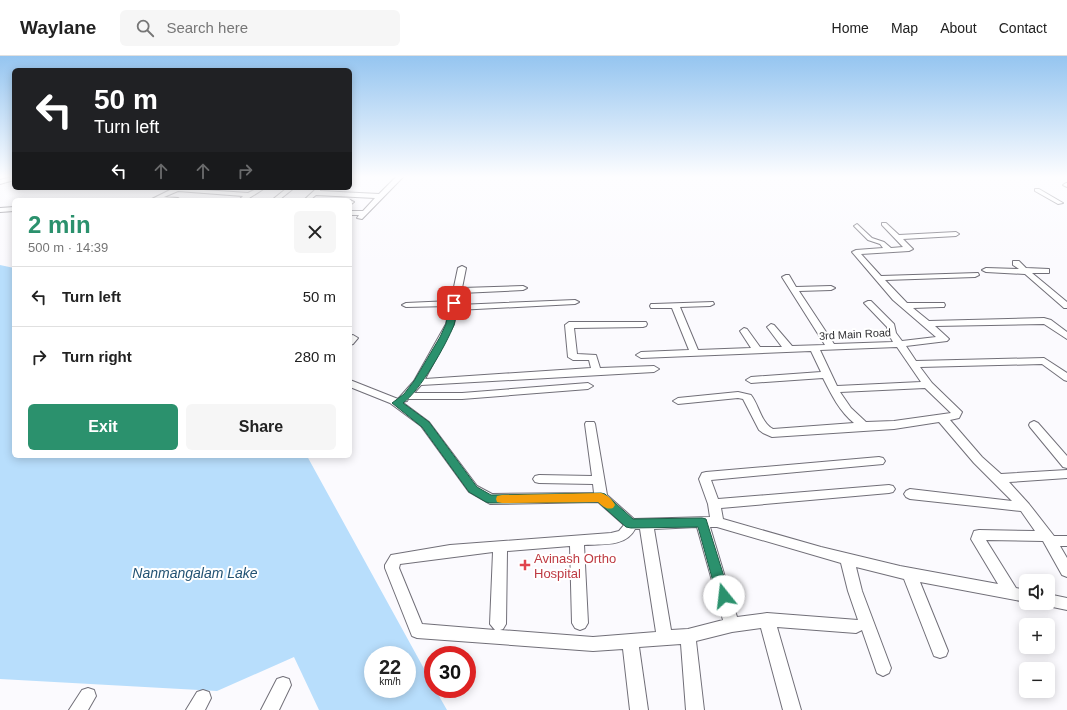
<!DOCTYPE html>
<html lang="en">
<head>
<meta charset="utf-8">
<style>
  :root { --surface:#fff; --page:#f6f6f6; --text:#222; --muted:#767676; --line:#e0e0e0; --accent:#2b916d }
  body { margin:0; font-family:Arial,sans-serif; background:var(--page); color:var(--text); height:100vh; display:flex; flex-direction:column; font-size:15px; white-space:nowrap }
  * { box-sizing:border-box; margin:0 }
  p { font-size:13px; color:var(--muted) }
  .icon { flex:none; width:22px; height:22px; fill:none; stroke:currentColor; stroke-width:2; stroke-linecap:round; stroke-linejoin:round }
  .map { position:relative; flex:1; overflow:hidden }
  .details { position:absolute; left:12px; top:142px; width:340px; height:260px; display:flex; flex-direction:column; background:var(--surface); border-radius:6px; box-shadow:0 2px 10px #0003 }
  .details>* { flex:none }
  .top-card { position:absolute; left:12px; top:12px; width:340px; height:122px; border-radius:6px; box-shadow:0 2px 10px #0003; background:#202124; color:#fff; overflow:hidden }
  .fabs { position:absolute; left:1019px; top:518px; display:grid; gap:8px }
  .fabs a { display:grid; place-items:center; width:36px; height:36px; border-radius:6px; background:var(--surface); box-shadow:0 2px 10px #0003; font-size:20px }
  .speed { position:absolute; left:364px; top:590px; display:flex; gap:8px; font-size:20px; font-weight:700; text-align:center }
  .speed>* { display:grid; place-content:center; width:52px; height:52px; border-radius:50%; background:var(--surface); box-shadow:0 2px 10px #0003; line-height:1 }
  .speed small { font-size:10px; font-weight:400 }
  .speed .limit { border:6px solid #d22; background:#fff; color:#111 }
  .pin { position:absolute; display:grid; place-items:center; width:34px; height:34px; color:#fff; margin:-17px; border-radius:8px; box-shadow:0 2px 6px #0006 }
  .me { position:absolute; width:44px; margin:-22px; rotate:344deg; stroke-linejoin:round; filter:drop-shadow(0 0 3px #0008) }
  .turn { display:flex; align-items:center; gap:14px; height:84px; padding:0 16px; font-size:18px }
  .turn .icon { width:52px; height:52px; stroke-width:2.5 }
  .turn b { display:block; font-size:28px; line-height:34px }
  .lanes { display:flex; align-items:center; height:38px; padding:0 16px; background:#0003; justify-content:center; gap:20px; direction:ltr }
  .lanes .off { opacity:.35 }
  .round { display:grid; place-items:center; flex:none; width:42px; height:42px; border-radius:6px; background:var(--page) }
  .summary { display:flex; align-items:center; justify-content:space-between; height:68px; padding:0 16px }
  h1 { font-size:24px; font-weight:700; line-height:30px; color:var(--accent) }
  .cta { display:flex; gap:8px; margin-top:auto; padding:8px 16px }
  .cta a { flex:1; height:46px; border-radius:6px; background:var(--accent); color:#fff; font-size:16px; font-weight:700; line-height:46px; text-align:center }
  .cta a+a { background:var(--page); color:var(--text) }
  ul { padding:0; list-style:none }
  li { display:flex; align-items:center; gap:12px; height:60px; padding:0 16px; border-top:1px solid var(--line) }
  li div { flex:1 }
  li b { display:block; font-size:15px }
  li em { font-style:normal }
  header { display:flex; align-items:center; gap:24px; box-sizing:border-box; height:56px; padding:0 20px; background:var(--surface); border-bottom:1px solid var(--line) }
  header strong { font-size:19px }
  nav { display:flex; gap:22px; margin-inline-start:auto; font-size:14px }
  .search { width:280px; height:36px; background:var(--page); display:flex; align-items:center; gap:10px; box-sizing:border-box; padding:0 14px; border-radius:6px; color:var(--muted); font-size:15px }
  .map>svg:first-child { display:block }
  .water { fill:#b8defc; fill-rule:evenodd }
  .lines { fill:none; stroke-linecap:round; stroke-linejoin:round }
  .minor-casing { stroke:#716f78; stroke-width:2 }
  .minor { fill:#fff; fill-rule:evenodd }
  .route { fill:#2b916d; stroke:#1c5e47 }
  .slow { fill:#f59e0b }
  .health-dot { fill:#e0444e; stroke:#fff; stroke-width:1.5 }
  .labels { text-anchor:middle; stroke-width:4; stroke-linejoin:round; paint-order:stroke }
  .street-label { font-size:11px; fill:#313134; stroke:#fff }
  .near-health-label { font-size:13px; fill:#be3a42; stroke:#fff; text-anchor:start }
  .near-water-label { font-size:14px; font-style:italic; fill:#225273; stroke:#fff }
</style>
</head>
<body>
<header>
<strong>Waylane</strong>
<div class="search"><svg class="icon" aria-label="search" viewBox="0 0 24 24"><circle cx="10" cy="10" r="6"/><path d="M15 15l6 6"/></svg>Search here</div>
<nav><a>Home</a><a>Map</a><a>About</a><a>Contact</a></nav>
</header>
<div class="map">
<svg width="1067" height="654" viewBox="0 0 1067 654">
  <rect width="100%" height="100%" fill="#fbfafe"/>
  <path class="water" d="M0 209 14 212V400H307L433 629V633H435L447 654H319L294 601 217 635 0 623ZM373 599H407V633H373Z"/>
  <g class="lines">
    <defs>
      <path id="minor" d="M14 120V124L0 128V124Z
        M397 120H404L362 163 357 162 359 159H350V155H363L375 142 316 139 310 144H304L317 132H321L320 135 379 138Z
        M1066 127H1067V131L1063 129Z
        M174 132 248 137 258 132H265L246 144H239L243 140 178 135 164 141 178 142 181 144H150Z
        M287 132H294L279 144H272Z
        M1035 133H1039L1063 147 1058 148 1035 135Z
        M350 144 354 146 350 149Z
        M14 151V155L0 156V152Z
        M882 167H886L899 179 956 176 959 178 956 180 903 183 913 193 909 195 861 198 881 220 978 217 979 219 975 221 885 224 907 247H944L945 249 944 251H941L913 252 929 265 1044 262 1051 264 1067 276V283L1044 268 935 270 947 281 949 283 947 285 906 290 916 305 1044 302 1067 317V325L1064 324 1042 308 920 311 932 327 962 356 959 362 950 364 982 401 1001 418 1067 414V422L1009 426 1029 448 1054 480H1067V490H1060L1067 502V521L1062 519 1043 485 986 484 1016 532 1026 534V546L920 526 948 595 946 600 940 602 934 600 904 523 856 511 862 535 891 612 889 617 883 620 877 617 862 574 856 577 777 571 801 654H783L761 572 732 576 696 585 704 654H686L681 588 639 591 648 654H630L623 593 593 595 417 582 412 580 385 512V509L391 499 450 489 611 477 619 475 624 469 598 446 490 448 469 436 421 370 390 347 350 331V324L398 343 414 325 446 268 450 250 406 251 402 249 406 247 451 245 458 212 462 210 466 212 462 232 523 230 527 232 523 234 461 237 458 249 575 244 579 246 575 248 457 254 454 268 425 323 591 312 589 304H573L568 301 565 269 569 266H646L647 268 646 270 643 271 574 272 577 298 596 299 600 312 654 310 659 313 654 316 421 329 414 337H462L588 327 593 330 588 333 462 343H408L407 345 402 346 429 366 477 430 492 438 594 437 593 428 539 427 535 426 533 423 535 420 539 419 592 420 585 368 586 366H594L595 368 607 439 634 463 710 461 708 448 699 423 702 417 706 416 879 401 883 402 885 405 883 408 711 424 718 443 889 429 893 430 895 433 893 436 889 437 721 452 723 463 821 491 900 510 998 528 971 483 974 475 979 474 1035 475 1021 455 910 443 906 441 904 438 906 435 910 433 1012 445 974 407 939 366 894 373 772 381 763 377 759 374 743 343 738 342 678 348 673 345 678 342 738 336 751 339C759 349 761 367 773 373L854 367C840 356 831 338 823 322L751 327 746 324 751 321 821 316 811 295 641 302 636 299 641 296 689 294 672 252H651L650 250 651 248H654L713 246 714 248 710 250 680 251 698 294 751 292 740 275 744 272 747 273 760 291H782L767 271 771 268 774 269 792 290 825 289 782 221 786 219H789L796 231 831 230 835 232 831 234 799 235 834 288 893 286 888 277 887 271 864 247 868 245H871L894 268 896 277 902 285 936 281 893 244 852 196 856 194 883 192 880 188 868 184 854 170 857 168 872 182 884 186 891 192 903 191 882 169ZM897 291 921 326 837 330 820 294ZM925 332 951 357 894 365 866 366 851 352 840 336ZM697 471 723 564 688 573 671 574 654 473ZM710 471H717L841 507 848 535 858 564 767 557 737 561ZM635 473H640L656 576 593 581 500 574 503 573 506 568 507 495 570 490 572 567 575 572 580 574 585 572 588 567 584 489C602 488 626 491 635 473ZM493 496 490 568 495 574 422 568 399 512 400 508Z
        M1013 205H1019L1026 212 1049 213V217H1032L1067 246V252H1064L1025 218 986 216 982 214 986 212 1019 213 1013 209Z
        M353 279 358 282 353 288 350 289V280Z
        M1034 365 1038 367 1067 400V412L1063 411 1030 371 1029 369 1030 367Z
        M1048 538 1067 542V554L1043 549 1042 547H1048Z
        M283 621 289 623 291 629 279 654H261L277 623Z
        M88 632 94 634 96 640 88 654H69L82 634Z
        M203 634 209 636 211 642 205 654H186L197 636Z"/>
    </defs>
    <use href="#minor" class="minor-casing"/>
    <use href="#minor" class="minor"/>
  </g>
  <linearGradient id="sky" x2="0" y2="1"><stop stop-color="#95c5f0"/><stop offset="0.57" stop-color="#fdfdff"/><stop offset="1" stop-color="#fdfdff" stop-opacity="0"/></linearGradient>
  <rect width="1067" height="212" fill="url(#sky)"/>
  <path class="route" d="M454 245 458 247C456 254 456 262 454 269 446 289 420 335 403 347L429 366 477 431 491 439 601 437 605 438 633 463 702 462 706 463 730 540 728 544 724 545 719 544 717 540 698 471 631 472 626 471 598 446 490 447 486 446 469 436 422 371 392 347 404 338 414 325 440 281 446 268 450 247Z"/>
  <path class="slow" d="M601 437C607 439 612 443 615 449L613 452C606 454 603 450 598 446L502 447 497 446 496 443 497 440 502 439Z"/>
  <path class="health-dot" d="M523 503h4v4h4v4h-4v4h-4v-4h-4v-4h4z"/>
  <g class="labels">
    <g class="street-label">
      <text transform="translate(855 278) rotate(-3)" y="4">3rd Main Road</text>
    </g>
    <g class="near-health-label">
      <text x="534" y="507">Avinash Ortho<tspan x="534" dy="15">Hospital</tspan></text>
    </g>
    <g class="near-water-label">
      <text x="195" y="522">Nanmangalam Lake</text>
    </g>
  </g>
</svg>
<div class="fabs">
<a><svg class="icon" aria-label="sound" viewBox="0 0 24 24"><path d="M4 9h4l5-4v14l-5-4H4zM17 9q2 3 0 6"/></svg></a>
<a>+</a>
<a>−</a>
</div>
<div class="speed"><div>22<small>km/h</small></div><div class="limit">30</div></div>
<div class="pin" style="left:454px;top:247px;background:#d93025"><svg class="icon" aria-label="arrive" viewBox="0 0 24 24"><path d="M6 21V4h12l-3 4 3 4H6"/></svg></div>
<svg class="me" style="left:724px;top:540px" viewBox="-20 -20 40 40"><circle r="19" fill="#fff"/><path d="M0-13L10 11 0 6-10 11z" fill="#2b916d"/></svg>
<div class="top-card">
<div class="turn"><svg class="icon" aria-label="left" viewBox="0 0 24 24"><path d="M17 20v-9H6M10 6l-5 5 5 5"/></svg><div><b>50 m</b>Turn left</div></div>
<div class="lanes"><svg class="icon" aria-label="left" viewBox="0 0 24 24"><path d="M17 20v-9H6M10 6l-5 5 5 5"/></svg><svg class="icon off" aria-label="ahead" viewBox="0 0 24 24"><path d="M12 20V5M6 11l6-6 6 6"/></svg><svg class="icon off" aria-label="ahead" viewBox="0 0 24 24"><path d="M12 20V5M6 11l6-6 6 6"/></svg><svg class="icon off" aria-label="right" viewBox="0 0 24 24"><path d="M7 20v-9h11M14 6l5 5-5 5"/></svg></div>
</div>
<section class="details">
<div class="summary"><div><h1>2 min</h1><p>500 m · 14:39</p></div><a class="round"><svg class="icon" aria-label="close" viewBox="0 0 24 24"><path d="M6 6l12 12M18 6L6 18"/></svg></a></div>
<ul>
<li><svg class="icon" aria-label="left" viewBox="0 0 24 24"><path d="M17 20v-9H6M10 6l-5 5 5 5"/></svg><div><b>Turn left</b></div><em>50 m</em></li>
<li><svg class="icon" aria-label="right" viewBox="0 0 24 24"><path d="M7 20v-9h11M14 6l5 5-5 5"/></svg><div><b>Turn right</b></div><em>280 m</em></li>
</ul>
<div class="cta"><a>Exit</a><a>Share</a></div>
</section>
</div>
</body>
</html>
